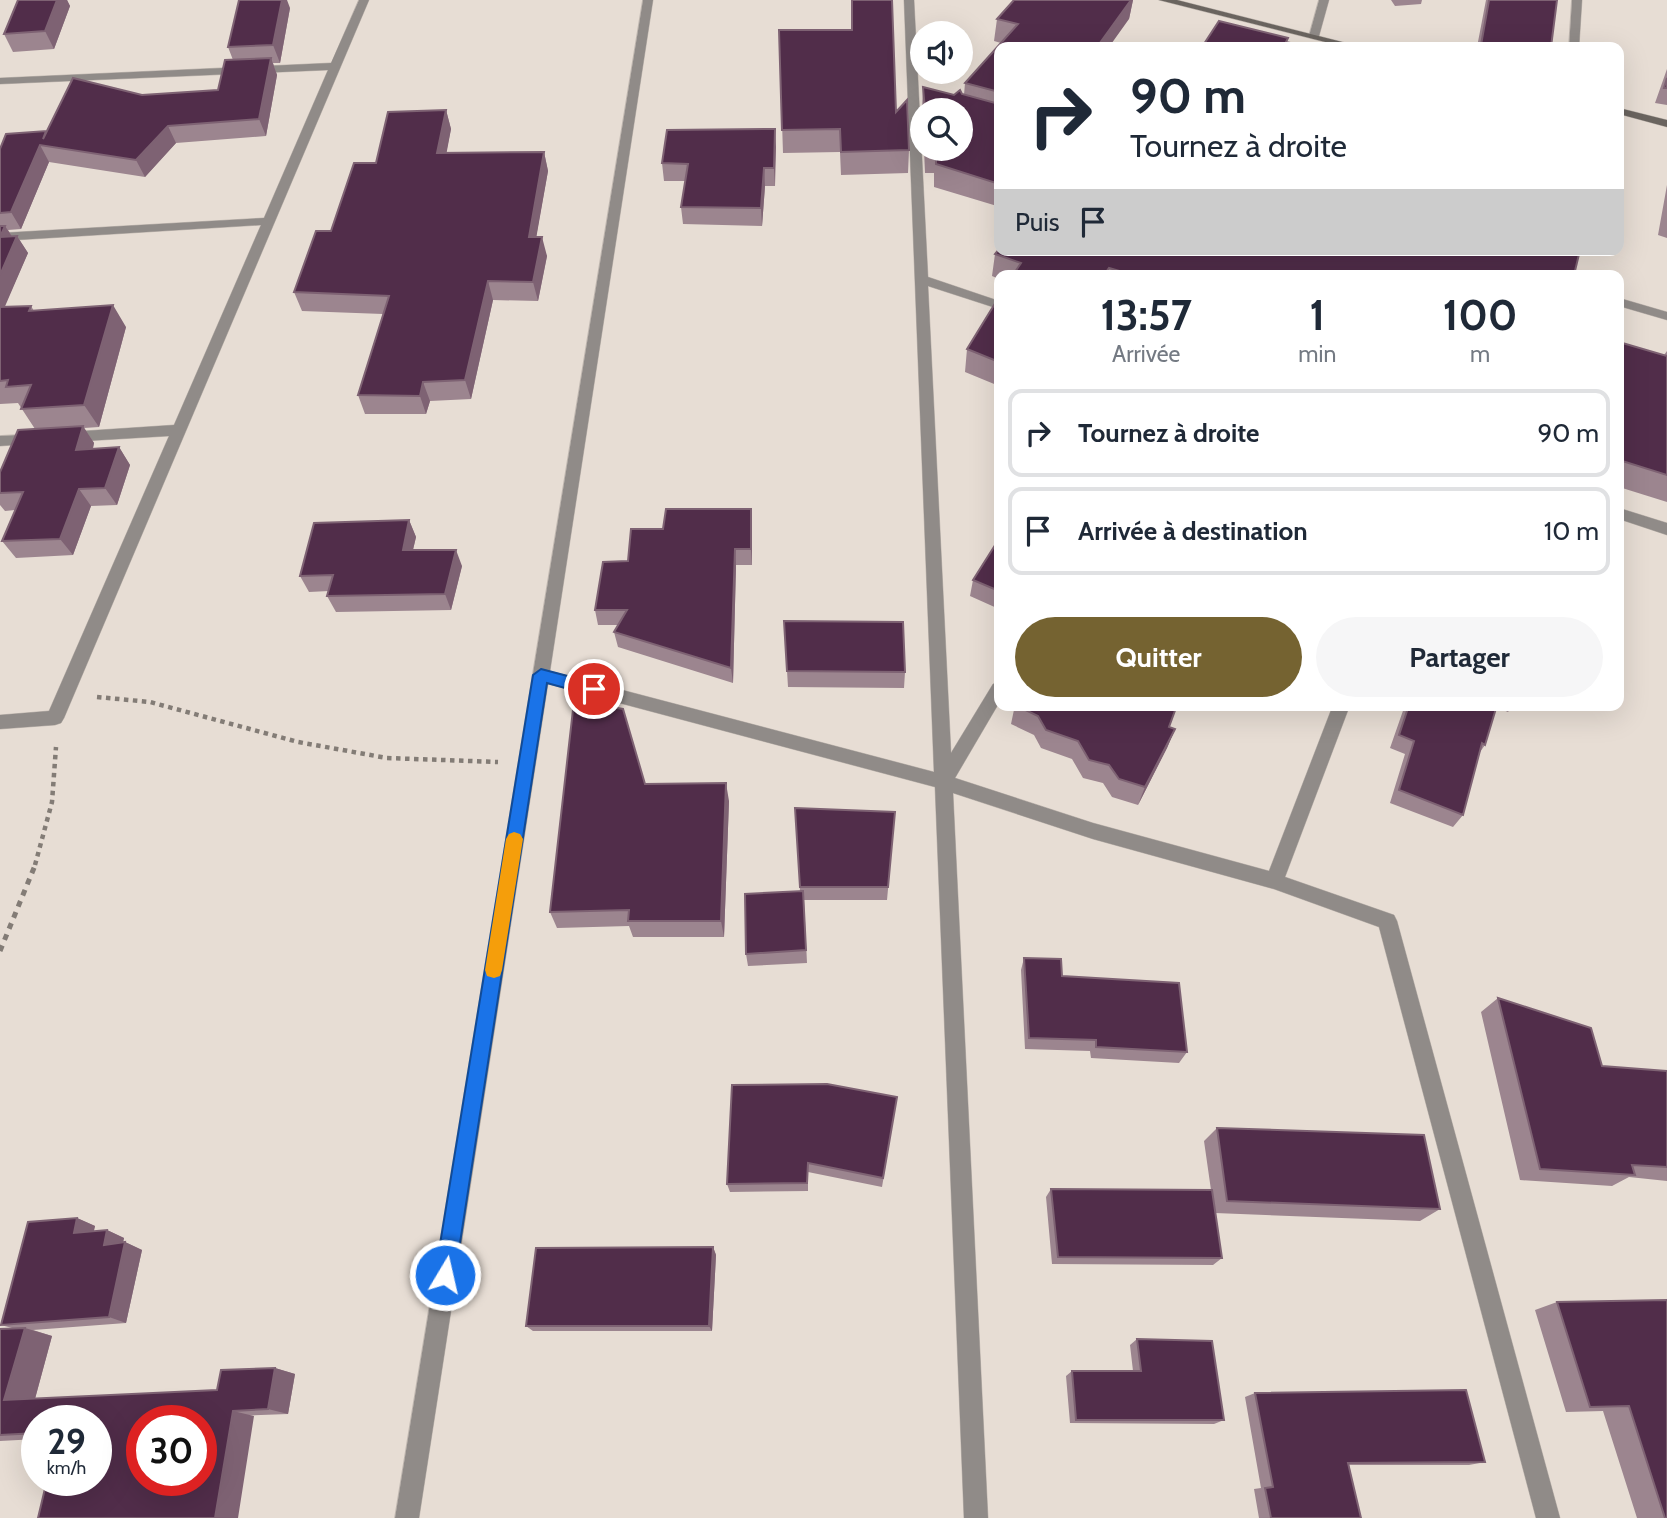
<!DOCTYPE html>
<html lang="fr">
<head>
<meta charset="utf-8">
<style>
  :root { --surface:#fff; --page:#f6f6f7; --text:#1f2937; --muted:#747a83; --line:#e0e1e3; --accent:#756331 }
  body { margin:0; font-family:Cabin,sans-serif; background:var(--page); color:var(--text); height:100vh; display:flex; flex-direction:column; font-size:26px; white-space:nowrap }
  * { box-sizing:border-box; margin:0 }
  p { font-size:23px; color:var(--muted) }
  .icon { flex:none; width:38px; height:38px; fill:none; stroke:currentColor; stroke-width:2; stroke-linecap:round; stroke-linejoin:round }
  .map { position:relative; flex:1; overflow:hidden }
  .details { position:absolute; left:994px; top:270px; width:630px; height:441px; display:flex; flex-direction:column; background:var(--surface); border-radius:14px; box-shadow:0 7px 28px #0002 }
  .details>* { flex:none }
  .top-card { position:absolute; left:994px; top:42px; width:630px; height:214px; border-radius:14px; box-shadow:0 7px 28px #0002; background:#fff; color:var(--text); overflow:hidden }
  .controls { position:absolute; left:910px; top:21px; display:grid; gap:14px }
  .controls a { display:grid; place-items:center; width:63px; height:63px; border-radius:50%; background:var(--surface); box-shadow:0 7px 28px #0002; font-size:35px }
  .speed { position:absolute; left:21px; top:1405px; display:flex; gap:14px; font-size:35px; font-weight:700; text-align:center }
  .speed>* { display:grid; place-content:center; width:91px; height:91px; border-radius:50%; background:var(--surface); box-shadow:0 7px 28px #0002; line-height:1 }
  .speed small { font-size:18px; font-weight:400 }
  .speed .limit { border:10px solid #d22; background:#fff; color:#111 }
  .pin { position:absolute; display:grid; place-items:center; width:60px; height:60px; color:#fff; margin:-30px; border:4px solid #fff; border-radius:50%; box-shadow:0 2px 7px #0007 }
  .me { position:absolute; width:77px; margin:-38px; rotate:9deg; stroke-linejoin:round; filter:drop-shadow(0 0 5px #0008) }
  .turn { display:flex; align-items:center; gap:24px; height:147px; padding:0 21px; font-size:32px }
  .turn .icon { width:91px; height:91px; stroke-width:2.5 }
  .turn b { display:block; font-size:49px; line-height:60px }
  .then { display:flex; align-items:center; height:66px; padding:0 21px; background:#0003; gap:14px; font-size:26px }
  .eta { display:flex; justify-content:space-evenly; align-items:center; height:119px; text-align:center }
  .eta b { font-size:42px; font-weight:700; line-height:49px }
  .button { display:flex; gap:14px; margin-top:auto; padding:14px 21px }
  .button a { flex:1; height:80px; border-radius:42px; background:var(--accent); color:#fff; font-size:28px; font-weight:700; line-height:80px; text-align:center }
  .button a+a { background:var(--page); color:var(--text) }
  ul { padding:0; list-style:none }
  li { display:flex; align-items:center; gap:21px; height:88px; margin:0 14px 10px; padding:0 7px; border:4px solid var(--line); border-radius:14px }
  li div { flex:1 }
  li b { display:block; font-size:26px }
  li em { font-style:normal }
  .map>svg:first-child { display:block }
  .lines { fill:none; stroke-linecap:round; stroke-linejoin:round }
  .street-casing { stroke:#c1b8b1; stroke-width:1 }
  .secondary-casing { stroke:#c1b8b1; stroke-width:1 }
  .path-far1 { stroke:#837c76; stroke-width:4.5; stroke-dasharray:4.5 4.5; stroke-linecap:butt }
  .path { stroke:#837c76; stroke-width:5; stroke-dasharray:6 6; stroke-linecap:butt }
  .street { fill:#908b88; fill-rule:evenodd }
  .secondary { fill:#6a645f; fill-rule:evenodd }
  .wall { fill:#9c858f }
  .shaded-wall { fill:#7e6273 }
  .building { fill:#512d4a; stroke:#7e6273; stroke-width:2; fill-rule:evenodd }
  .route { fill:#1a73e8; stroke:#114b97; stroke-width:2 }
  .slow { fill:#f59e0b }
</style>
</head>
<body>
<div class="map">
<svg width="1667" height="1518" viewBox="0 0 1667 1518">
  <rect width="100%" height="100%" fill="#e7ddd4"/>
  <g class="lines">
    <defs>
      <path id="street" d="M359 0H369L64 718 61 723 55 725 0 729V715L49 711 169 436 68 442 61 437 68 432 174 425 261 225 0 241V233L264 218 328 70 0 84V78L331 63Z
        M643 0H653L550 671 934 772 904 0H914L928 277 999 301V309L928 286 951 753 993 684 999 682V703L955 778 1093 823 1269 871 1333 705H1350L1285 877 1394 915 1397 921 1560 1518H1536L1379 927 1274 889 1093 839 953 793 988 1518H964L935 787 548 684 419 1518H395Z
        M1319 0H1329L1319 36 1314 39 1309 36Z
        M1572 0H1582L1579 47H1569Z
        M1619 298 1667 312V320L1619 306Z
        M36 434 43 439 41 443 0 446V436Z
        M1619 508 1667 523V535L1619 519Z"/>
      <path id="secondary" d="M1159 0H1177L1362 47H1345Z
        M1619 108 1667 120V127L1619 114Z"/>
    </defs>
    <use href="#street" class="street-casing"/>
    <use href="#secondary" class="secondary-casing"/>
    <path class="path-far1" d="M97 697 150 702 298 742 387 758 498 762
      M35 865 52 802 56 747"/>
    <path class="path" d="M0 951 36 863"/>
    <use href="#street" class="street"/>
    <use href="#secondary" class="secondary"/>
  </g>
  <path class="wall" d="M18 0H67L70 6 54 49 13 52 4 34Z
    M1014 0H1133L1129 19 999 47V221L996 220 997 206 934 187V173H925L924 149H961V110H922V114V109L923 87 954 95H964L965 83 1001 43 994 41 997 19Z
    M1391 0H1422L1421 4 1395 6Z
    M1486 0H1557L1551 47H1477Z
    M290 8 280 63H273L277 75 266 136 176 143 145 177 49 162 21 229 8 230 12 236H17L28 253 4 307 31 306 34 311 126 327 99 427 84 428 94 443 93 449 119 447 130 465 117 505 91 506 73 555 16 558 2 541 15 510 5 511 0 505V472L35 429 18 403 0 404V149L142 95 218 90 233 60 228 47Z
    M779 30 896 112 909 150 908 173 841 175 840 152 783 153Z
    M1667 69V105L1655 103Z
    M446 110 451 129 446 153 544 152 548 171 536 237 547 256 538 301 493 300 471 399 430 401 426 414H365L358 395 383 314 302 311 294 292 331 231 376 163Z
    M775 129V186H765L762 226 683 224 681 207 686 181H664L662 163Z
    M1667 185V238L1658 235Z
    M999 250H1580L1574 275H999V279L992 276 995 254Z
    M999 297V386L965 372 967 349Z
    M1619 342 1664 355 1667 351V502L1619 487Z
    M409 520 416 537 413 550 462 566 451 610 336 612 327 596 329 591 309 592 300 576Z
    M752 525V565H736L733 683 618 647 614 632 618 625H598L595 610 628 561 663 529Z
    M999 539V609L970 596 973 580Z
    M784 621 905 672 904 688 788 687Z
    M1015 705 1169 727 1175 729 1167 748 1138 805 1112 797 1103 783 1083 778 1072 759 1041 748 1034 735 1011 724Z
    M1405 705H1513L1508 712 1496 707 1485 745 1480 752 1463 815 1453 827 1390 803 1405 754 1390 748Z
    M645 784 729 801 724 937H633L629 926 557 928 550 912Z
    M795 808 895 812 887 900H804L807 963 748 966 746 954 800 891Z
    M1024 958 1062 976 1187 1052 1179 1063 1091 1058 1090 1051 1025 1049 1021 970Z
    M1498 998 1602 1066 1667 1071V1181L1629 1177 1612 1186 1520 1180 1481 1012Z
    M897 1097 882 1187 808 1172V1191L730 1192 727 1184Z
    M1217 1128 1440 1209 1420 1221 1215 1213 1222 1258 1213 1265 1052 1264 1046 1197 1051 1189 1211 1190 1204 1141Z
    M77 1218 95 1226 93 1232 107 1230 124 1238 123 1242H125L142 1250 126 1323 33 1330 52 1336 35 1399 217 1390 275 1368 295 1374 288 1414 96 1421H37V1439L0 1441V1329L12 1328 1 1325Z
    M713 1247 716 1255 712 1331H533L526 1326Z
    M1667 1300V1518H1637L1603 1411 1566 1412 1535 1310 1557 1302Z
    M1137 1339 1224 1420 1214 1424 1070 1423 1066 1376 1072 1371H1133L1130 1345Z
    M1255 1393 1485 1462 1469 1465H1349L1361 1518H1259L1254 1489 1261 1488 1245 1397Z"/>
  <path class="shaded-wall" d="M57 0H67L70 6 54 49 45 31Z
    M282 0H287L290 8 280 63 273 45Z
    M1131 0H1133L1129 19 1109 47H1097Z
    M271 58 277 75 266 136 259 119Z
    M446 110 451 129 443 172 437 153Z
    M168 126 176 143 145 177 136 160Z
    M775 129 776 147 775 186 774 168Z
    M40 145 49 162 21 229 11 212Z
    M544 152 548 171 533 256 529 237Z
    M764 168 765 186 762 226 761 208Z
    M5 226 15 241 17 236 28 253 0 318V237Z
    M542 237 547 256 538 301 533 282Z
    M488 281 493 300 471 399 465 380Z
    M113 305 126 327 99 427 84 405Z
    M423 382 430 401 426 414 420 396Z
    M83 426 94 443 88 467 76 450Z
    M119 447 130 465 117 505 105 488Z
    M79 489 91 506 73 555 60 539Z
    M751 509 752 525V565L751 549Z
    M409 520 416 537 409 566 403 550Z
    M735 549 736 565 733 683 731 668Z
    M456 550 462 566 451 610 445 594Z
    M1175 729 1167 748 1138 805 1145 787Z
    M726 783 729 801 724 937 721 921Z
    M77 1218 95 1226 92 1241 74 1233Z
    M107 1230 124 1238 121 1252 104 1245Z
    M125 1242 142 1250 126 1323 109 1317Z
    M713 1247 716 1255 712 1331 709 1326Z
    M25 1328 52 1336 33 1406 4 1400Z
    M275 1368 295 1374 288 1414 268 1409Z
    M233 1411 254 1416 238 1518H215Z"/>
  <path class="building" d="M18 0H57L45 31 4 34Z
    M239 0H282L273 45 228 47Z
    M852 0H892L896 112 907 100 909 150 841 152 840 129 782 130 779 30H852Z
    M1014 0H1131L1097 47H999V92L965 83 1018 24 997 19Z
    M1489 0H1557L1551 47H1495L1481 45Z
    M1219 21 1288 38 1286 42 1308 47H1202Z
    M271 58 259 119 168 126 136 160 40 145 11 212 0 213V149L6 134 46 131 43 139 73 78 142 95 218 90 225 60Z
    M1667 78V88H1664Z
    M923 87 954 95 960 90 962 94 999 104V184L936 164V150L927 151V149H961V110H925Z
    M446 110 437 153 544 152 529 237H542L533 282 488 281 465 380 423 382 420 396 358 395 389 296 294 292 316 231H331L354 163H376L388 112Z
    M775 129 774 168H764L761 208 681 207 688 164 662 163 667 130Z
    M0 226H5L0 237 17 236 0 275Z
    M999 249V250H1507L1521 255 1546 253 1544 250H1580L1574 275H1133L1109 268 1104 275H1013L1021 263 995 254Z
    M999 297V362L967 349Z
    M113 305 84 405 21 409 31 385 6 387 8 380 0 381V307L31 306 29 311Z
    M1619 342 1667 356V475L1619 460Z
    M83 426 76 450 119 447 105 488 79 489 60 539 2 541 23 492 0 493V472L18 430Z
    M666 509H751V549H735L731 668 614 632 627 610H595L603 562 628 561 631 529H663Z
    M409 520 403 550H456L445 594 327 596 333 575 300 576 314 523Z
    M999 539V591L973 580Z
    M784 621 903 622 905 672 787 671Z
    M574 701 623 709 645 784 726 783 721 921H628L629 910 550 912Z
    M1015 705H1177L1169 727 1175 729 1145 787 1119 779 1109 765 1089 760 1078 741 1046 730 1038 716Z
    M1409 705H1497L1485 745 1482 743 1463 815 1399 790 1414 741 1399 735Z
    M795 808 895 812 888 887H800Z
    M803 891 806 950 746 954 745 894Z
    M1024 958 1061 959 1062 976 1179 983 1187 1052 1096 1047V1040L1029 1038Z
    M1498 998 1591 1028 1602 1066 1667 1071V1167L1632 1165 1635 1175 1540 1169Z
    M827 1084 897 1097 883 1178 808 1163 807 1183 727 1184 732 1085Z
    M1217 1128 1424 1135 1440 1209 1227 1201Z
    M1051 1189 1212 1190 1222 1258 1058 1257Z
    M77 1218 74 1233 107 1230 104 1245 125 1242 109 1317 1 1325 28 1222Z
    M713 1247 709 1326H526L536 1248Z
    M1667 1300V1518H1665L1629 1406 1590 1407 1557 1302Z
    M25 1328 4 1400 217 1390 221 1370 275 1368 268 1409 233 1411 215 1518H38L47 1480H96V1421H37V1433L0 1435V1329ZM142 1421H201V1480H142Z
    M1137 1339 1212 1341 1224 1420H1076L1072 1371H1141Z
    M1466 1390 1485 1462 1348 1463 1361 1518H1271L1265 1488 1273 1487 1255 1393Z"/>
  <path class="route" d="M541 669 594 683 602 689 594 696 547 683 455 1275 452 1283 445 1286 438 1283 435 1275 533 675Z"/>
  <path class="slow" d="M514 832 520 834 523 839 502 970 500 976 494 978 487 976 485 970 506 839 509 834Z"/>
</svg>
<div class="controls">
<a><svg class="icon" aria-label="sound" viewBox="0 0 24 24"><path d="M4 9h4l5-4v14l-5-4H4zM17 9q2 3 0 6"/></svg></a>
<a><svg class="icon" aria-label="search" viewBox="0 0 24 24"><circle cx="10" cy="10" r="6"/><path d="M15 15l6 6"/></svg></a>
</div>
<div class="speed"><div>29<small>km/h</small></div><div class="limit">30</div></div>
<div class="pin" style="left:594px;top:689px;background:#d93025"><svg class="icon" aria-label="arrive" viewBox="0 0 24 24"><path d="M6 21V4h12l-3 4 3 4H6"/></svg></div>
<svg class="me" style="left:445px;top:1275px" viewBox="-20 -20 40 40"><circle r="17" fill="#1a73e8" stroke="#fff" stroke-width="3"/><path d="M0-11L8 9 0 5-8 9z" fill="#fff"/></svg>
<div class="top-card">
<div class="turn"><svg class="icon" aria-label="right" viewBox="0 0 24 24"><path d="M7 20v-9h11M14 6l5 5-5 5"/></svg><div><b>90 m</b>Tournez à droite</div></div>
<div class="then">Puis<svg class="icon" aria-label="arrive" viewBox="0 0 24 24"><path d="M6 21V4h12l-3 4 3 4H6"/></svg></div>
</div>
<section class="details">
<div class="eta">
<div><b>13:57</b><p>Arrivée</p></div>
<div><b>1</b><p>min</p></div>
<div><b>100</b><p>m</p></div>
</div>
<ul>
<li><svg class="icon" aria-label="right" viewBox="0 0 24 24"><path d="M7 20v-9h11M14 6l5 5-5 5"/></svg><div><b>Tournez à droite</b></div><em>90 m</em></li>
<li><svg class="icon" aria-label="arrive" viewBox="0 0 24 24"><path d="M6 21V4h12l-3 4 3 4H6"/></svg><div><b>Arrivée à destination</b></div><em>10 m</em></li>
</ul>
<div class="button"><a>Quitter</a><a>Partager</a></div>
</section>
</div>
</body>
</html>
